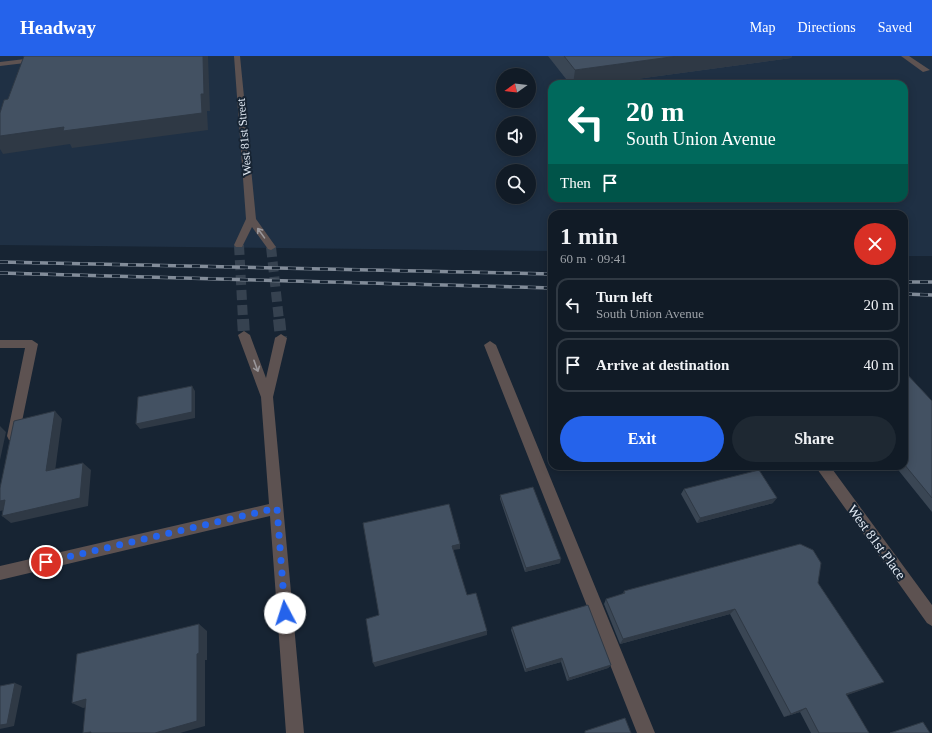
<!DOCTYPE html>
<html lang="en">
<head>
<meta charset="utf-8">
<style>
  :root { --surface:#111b26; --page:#1e2832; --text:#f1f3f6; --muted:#9ca1a7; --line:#303943; --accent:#2563eb }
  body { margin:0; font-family:Georgia,serif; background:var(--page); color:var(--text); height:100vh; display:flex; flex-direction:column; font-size:15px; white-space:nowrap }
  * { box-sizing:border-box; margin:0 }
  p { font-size:13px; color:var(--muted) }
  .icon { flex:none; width:22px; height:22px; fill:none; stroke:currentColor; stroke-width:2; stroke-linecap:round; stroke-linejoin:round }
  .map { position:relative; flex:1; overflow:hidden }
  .side { position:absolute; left:548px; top:154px; width:360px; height:260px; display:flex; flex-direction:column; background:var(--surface); border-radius:12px; box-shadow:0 2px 10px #0003,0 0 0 1px var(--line) }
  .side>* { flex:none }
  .banner { position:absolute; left:548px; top:24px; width:360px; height:122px; border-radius:12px; box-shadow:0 2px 10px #0003,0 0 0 1px var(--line); background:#00695c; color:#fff; overflow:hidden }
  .needle { width:26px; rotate:256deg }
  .buttons { position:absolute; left:496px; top:12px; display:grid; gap:8px }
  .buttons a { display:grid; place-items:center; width:40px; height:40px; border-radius:50%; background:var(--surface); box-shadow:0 2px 10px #0003,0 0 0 1px var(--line); font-size:20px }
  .pin { position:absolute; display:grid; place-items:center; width:34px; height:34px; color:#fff; margin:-17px; border:2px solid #fff; border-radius:50%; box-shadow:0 1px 4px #0007 }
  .me { position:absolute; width:44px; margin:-22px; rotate:355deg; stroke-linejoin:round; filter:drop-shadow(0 0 3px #0008) }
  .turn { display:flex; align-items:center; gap:14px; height:84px; padding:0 12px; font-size:18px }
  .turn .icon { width:52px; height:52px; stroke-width:2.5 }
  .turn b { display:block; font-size:28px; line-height:34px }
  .then { display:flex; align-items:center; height:38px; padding:0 12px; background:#0003; gap:8px; font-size:15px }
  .round { display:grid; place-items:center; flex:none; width:42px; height:42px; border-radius:21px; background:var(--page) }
  .summary { display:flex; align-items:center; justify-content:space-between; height:68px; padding:0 12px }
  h1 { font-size:24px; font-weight:700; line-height:30px }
  .button { display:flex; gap:8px; margin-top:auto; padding:8px 12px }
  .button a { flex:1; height:46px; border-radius:24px; background:var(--accent); color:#fff; font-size:16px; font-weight:700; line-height:46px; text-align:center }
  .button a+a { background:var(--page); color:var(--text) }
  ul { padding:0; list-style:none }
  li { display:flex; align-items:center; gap:12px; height:54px; margin:0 8px 6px; padding:0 4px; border:2px solid var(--line); border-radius:12px }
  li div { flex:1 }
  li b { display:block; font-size:15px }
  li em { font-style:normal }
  header { display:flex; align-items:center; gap:24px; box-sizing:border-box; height:56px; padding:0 20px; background:var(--accent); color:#fff }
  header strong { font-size:19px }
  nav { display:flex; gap:22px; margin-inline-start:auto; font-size:14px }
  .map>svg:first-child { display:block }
  .built { fill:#1f3044; fill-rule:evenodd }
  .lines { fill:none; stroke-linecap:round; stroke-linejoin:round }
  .minor-tunnel-far1 { stroke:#364250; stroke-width:10; stroke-dasharray:10 5; stroke-linecap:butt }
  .minor-tunnel { stroke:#364250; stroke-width:12; stroke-dasharray:12 6; stroke-linecap:butt }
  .minor { fill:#5d5251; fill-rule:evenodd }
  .rail-casing { stroke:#828c99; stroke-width:3.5 }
  .rail { stroke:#172433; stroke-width:2.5; stroke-dasharray:8; stroke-linecap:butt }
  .wall { fill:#3a4654 }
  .shaded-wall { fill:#2f3945 }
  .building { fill:#435162; stroke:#2f3945 }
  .oneway { stroke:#9a979b }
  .route { stroke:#2563eb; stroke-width:7; stroke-dasharray:0 12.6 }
  .labels { text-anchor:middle; stroke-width:4; stroke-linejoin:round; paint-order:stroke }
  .far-street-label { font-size:12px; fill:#e4ecf6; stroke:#172433 }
  .street-label { font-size:14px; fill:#e4ecf6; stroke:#172433 }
</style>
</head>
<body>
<header>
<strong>Headway</strong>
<nav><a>Map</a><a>Directions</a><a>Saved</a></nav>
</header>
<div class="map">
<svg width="932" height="677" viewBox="0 0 932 677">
  <rect width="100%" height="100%" fill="#172433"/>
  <path class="built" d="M0 0H932V200H904V158H552V195L0 189ZM503 19H529V45H503ZM552 28H904V142H552ZM503 67H529V93H503ZM503 115H529V141H503Z"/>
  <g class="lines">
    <path class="minor-tunnel-far1" d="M239 189 243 264
      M271 191 279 264"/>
    <path class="minor-tunnel" d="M243 263 244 279
      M279 263 281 282"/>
    <path class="minor" d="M50 0H70L67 2 0 10V6Z
      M234 0H240L256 163 276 191 271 194 268 193 252 171 242 191H236L234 189 246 163Z
      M901 0H909L930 14 923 16Z
      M244 275 250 279 266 322 275 282 281 278 287 282 273 341 304 677H286L270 460 0 524V510L269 448 261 341 238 279Z
      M0 284H32L38 288 19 380 17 384 13 385 9 384 7 380 25 292H0Z
      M490 285 496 289 655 677H637L484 289Z
      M815 410H830L932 549V570L927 567Z"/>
    <defs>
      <path id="rail" d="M0 206 552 218
        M0 217 552 232
        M904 226H932
        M904 238 932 239"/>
    </defs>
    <use href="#rail" class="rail-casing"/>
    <use href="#rail" class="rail"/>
  </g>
  <path class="wall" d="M548 0H792L791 2 600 28H570Z
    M904 315 932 345V456L895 410H904Z
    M684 433 773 447 697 467 681 438Z
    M500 439 560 507 525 516 500 443Z
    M818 527 876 629 846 639 869 677H811L800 656 784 661 730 558 620 588 604 548 606 543 623 538 624 535Z
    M512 571 611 609 608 612 567 625 561 606 525 616 511 574Z"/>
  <path class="shaded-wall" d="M203 0H208L210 55H207L208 74 72 92 70 88 3 98 0 93V80L64 71 201 38Z
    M678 0H792L791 2 600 28H573L575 14Z
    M192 330 195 335V362L140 373 136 368Z
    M55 355 62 363 54 423 46 415Z
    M0 370 6 376 0 404Z
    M83 407 91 414 88 450 11 467 2 460Z
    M777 442 773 447 697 467 700 462Z
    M5 444 14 452 0 455V445Z
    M460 488V493L453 494 452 490Z
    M561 503 560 507 525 516 526 512Z
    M735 553 730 558 620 588 623 583Z
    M199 568 207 575V604H205V670L180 677H155Z
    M487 575V579L375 611 373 607Z
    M562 602 561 606 525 616 526 613Z
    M611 609 608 612 567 625 569 622Z
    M884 626 876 629 839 642 846 638Z
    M15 627 22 630 14 670 0 673V669Z
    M86 643 98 649 83 652 72 647Z
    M806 652 800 656 784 661 791 658Z"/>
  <path class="building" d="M24 0H203L204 38H201L202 57 63 75 64 71 0 80V57L4 44 8 43Z
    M564 0H678L575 14Z
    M904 315 932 345V442L904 408Z
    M192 330V356L136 368 138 341Z
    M55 355 46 415 83 407 80 442 2 460 5 444 0 445V432L14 365Z
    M759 414 777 442 700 462 684 433Z
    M533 431 561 503 526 512 500 439Z
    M449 448 460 488 452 490 467 539 476 537 487 575 373 607 366 563 379 559 363 467Z
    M800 488 813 494 821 507 818 527 884 626 846 638 869 677H819L806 652 791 658 735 553 623 583 606 543 625 537 624 535Z
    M588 549 611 609 569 622 562 602 526 613 512 571Z
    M199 568V597L197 598V665L155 677H91V676L83 677 86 643 72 647 77 598Z
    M15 627 7 668 0 669V630Z
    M625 662 631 677H585V675Z
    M923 666 930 677H890Z"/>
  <defs><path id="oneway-shaft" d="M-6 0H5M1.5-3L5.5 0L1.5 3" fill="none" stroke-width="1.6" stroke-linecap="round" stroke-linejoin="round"/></defs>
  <g class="oneway">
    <use href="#oneway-shaft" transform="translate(261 177) rotate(-126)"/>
    <use href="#oneway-shaft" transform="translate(256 310) rotate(70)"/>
  </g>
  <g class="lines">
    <path class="route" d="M46 506 277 452 285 557"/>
  </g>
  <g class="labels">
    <g class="far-street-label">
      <text transform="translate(244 81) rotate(-95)" y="4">West 81st Street</text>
    </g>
    <g class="street-label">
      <text transform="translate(877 486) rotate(54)" y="5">West 81st Place</text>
    </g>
  </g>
</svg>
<div class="buttons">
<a><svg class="needle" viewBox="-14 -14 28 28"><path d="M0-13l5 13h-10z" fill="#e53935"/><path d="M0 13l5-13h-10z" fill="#9ca1a7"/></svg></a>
<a><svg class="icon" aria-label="sound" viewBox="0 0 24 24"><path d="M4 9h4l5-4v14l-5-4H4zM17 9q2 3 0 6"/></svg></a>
<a><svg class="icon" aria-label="search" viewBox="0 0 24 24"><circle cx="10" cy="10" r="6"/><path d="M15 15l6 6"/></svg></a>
</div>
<div class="pin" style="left:46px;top:506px;background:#d93025"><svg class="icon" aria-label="arrive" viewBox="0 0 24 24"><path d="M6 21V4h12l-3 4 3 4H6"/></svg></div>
<svg class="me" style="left:285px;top:557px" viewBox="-20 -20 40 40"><circle r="19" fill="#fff"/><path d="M0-13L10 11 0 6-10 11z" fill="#2563eb"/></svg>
<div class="banner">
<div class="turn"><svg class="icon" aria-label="left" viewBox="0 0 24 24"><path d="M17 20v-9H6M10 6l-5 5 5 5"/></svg><div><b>20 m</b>South Union Avenue</div></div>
<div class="then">Then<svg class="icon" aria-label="arrive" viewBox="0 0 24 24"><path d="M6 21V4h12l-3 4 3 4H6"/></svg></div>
</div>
<section class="side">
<div class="summary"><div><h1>1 min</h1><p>60 m · 09:41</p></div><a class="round" style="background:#d93025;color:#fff"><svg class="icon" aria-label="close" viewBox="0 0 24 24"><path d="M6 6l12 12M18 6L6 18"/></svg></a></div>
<ul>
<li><svg class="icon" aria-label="left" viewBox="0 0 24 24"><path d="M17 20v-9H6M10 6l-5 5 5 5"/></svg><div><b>Turn left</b><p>South Union Avenue</p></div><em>20 m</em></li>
<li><svg class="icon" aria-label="arrive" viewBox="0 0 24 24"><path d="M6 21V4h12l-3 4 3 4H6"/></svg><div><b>Arrive at destination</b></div><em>40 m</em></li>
</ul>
<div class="button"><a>Exit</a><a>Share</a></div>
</section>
</div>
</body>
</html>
